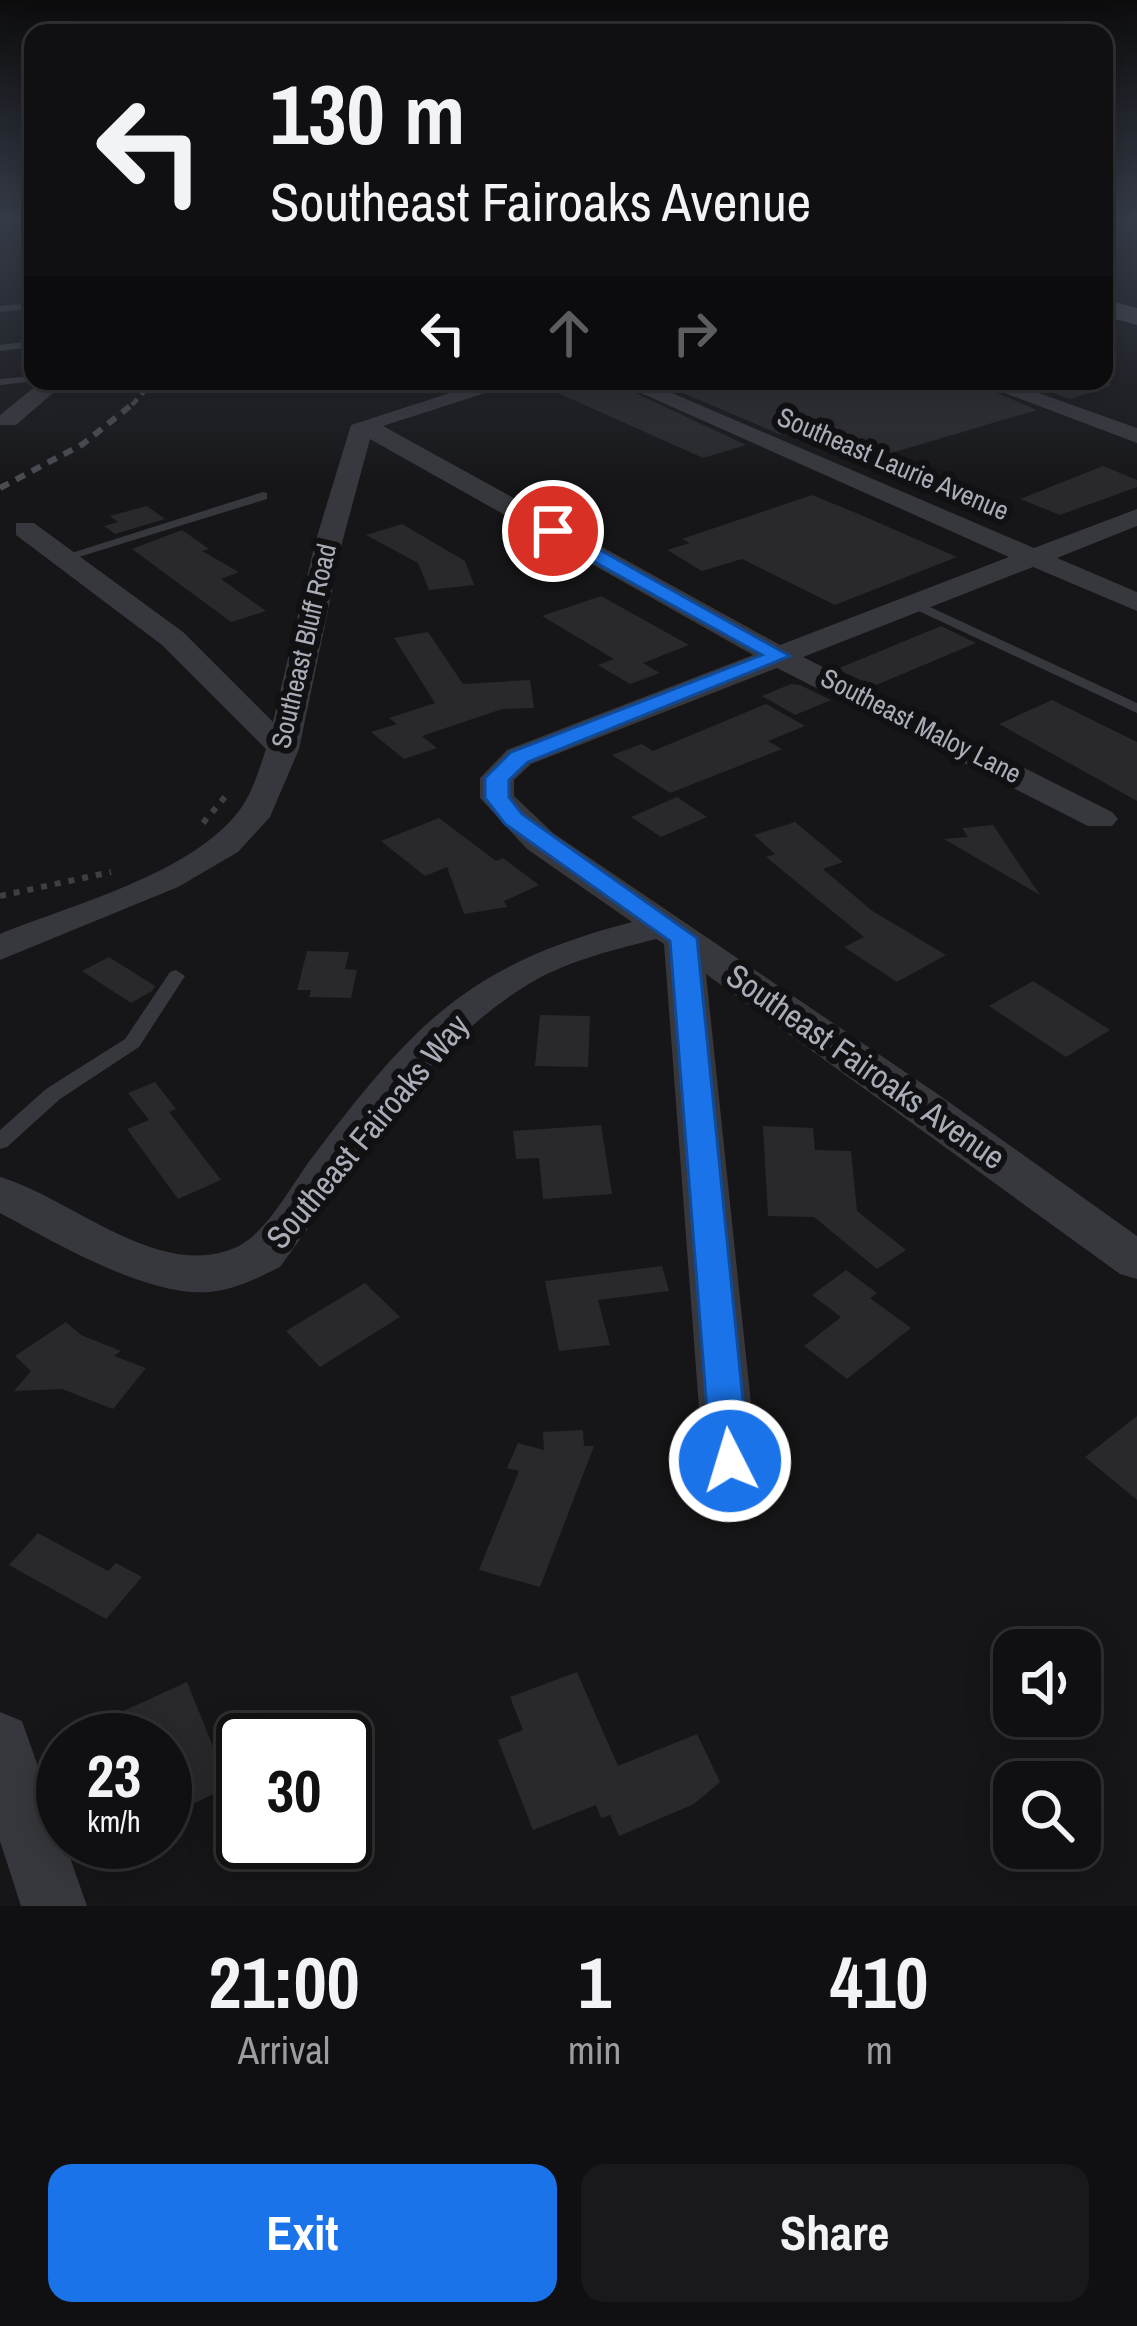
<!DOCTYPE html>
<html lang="en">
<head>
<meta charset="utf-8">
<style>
  :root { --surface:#101012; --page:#19191b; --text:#f1f3f6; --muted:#9c9d9f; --line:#303032; --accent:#1a73e8 }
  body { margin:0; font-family:"Archivo Narrow",sans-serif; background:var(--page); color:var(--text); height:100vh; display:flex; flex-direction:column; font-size:45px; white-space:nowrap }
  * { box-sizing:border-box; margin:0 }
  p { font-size:39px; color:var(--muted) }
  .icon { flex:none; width:66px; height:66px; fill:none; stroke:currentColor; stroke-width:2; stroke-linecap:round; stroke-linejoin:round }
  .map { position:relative; height:1906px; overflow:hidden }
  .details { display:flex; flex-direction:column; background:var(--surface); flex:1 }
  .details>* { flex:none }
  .hud { position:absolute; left:24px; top:24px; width:1089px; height:366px; border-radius:24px; box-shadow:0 6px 30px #0003,0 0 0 3px var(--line); background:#101012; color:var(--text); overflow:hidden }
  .controls { position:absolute; left:993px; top:1629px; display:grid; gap:24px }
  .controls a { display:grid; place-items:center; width:108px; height:108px; border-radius:24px; background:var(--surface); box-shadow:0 6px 30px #0003,0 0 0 3px var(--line); font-size:60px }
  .speed { position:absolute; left:36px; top:1713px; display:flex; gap:24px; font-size:60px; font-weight:700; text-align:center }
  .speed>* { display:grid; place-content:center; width:156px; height:156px; border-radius:50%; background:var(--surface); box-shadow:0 6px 30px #0003,0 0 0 3px var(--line); line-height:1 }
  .speed small { font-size:30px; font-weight:400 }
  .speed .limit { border:6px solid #111; border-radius:18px; background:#fff; color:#111 }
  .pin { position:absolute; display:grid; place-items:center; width:102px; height:102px; color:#fff; margin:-51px; border:6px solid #fff; border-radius:50%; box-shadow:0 3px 12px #0007 }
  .me { position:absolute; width:132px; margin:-66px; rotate:355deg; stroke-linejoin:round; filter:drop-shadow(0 0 9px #0008) }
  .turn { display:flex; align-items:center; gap:42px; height:252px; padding:0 48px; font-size:54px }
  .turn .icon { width:156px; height:156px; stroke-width:2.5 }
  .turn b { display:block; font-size:84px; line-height:102px }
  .lanes { display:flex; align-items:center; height:114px; padding:0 48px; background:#0003; justify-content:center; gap:60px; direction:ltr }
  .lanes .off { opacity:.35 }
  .eta { display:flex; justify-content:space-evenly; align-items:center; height:204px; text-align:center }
  .eta b { font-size:72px; font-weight:700; line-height:84px }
  .action { display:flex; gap:24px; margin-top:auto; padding:24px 48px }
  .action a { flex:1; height:138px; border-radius:24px; background:var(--accent); color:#fff; font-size:48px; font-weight:700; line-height:138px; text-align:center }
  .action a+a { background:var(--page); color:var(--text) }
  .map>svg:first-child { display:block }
  .building { fill:#29292c }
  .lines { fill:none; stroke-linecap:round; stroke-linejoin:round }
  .path { stroke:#3d3f44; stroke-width:6; stroke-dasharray:6 8; stroke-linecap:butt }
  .lane { fill:#37383d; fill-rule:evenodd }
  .street { fill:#37383d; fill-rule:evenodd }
  .secondary { fill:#45474d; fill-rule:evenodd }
  .rail-far1 { stroke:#4a4c52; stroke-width:4.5; stroke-dasharray:8 6; stroke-linecap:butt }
  .rail { stroke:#4a4c52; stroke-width:6; stroke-dasharray:10 8; stroke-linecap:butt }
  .route { fill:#1a73e8; stroke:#114b97; stroke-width:3 }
  .labels { text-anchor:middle; stroke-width:12; stroke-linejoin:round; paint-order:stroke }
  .far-street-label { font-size:27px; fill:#a8adb8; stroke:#111113 }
  .street-label { font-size:33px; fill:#a8adb8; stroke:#111113 }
</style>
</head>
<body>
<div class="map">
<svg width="1137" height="1906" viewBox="0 0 1137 1906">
  <rect width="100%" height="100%" fill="#161618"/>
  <path class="building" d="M531 381H610L746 445 703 458Z
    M655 381H811L819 388 830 381H969L1037 410 871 459 796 429 779 434Z
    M1018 381H1109L1110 386 1070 399Z
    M1103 466 1137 480V487L1060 515 1020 499Z
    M812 495 861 515 957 557 835 605 742 559 702 571 667 550 690 543 682 539Z
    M147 506 165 519 115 534 104 526 118 522 110 516Z
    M402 524 465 561 474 585 429 590 418 563 366 535Z
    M182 530 209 549 202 551 239 572 221 579 266 611 231 622 132 549Z
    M601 596 689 645 643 663 660 673 630 684 598 665 614 659 542 616Z
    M941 626 976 643 874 686 837 669Z
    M428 632 463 684 530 680 534 708 502 709 422 736 437 748 404 759 371 732 397 724 389 718 435 703 394 638Z
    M791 684 800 685 831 700 795 715 762 696Z
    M1052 700 1137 742V801L999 724Z
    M766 704 805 726 768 741 782 749 670 793 612 755 642 744 653 751Z
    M677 797 707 817 661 837 631 817Z
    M439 818 496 861 503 858 539 885 504 901 507 907 464 914 447 867 425 876 381 841Z
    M795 822 843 862 823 869 871 910 946 955 897 982 844 947 864 937 766 857 775 854 754 835Z
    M993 825 1040 895 944 839 968 837 962 828Z
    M307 951 349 952 345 969 357 970 351 998 309 997 311 990H297Z
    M109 957 155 986 152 991 131 1003 82 971Z
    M1033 981 1110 1030 1066 1057 989 1006Z
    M540 1015 590 1016 588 1067 535 1066Z
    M155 1082 176 1109 169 1112 221 1180 178 1199 127 1129 149 1120 128 1093Z
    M601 1125 612 1194 543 1199 539 1158 516 1159 513 1131Z
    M763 1126 813 1128 815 1150 851 1151 857 1211 906 1250 877 1269 814 1217 768 1216Z
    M662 1266 669 1291 598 1300 610 1345 559 1351 545 1281Z
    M846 1270 877 1293 870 1298 911 1328 847 1379 804 1346 841 1317 812 1295Z
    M365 1283 400 1317 320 1367 286 1331Z
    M66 1322 81 1335 121 1351 114 1356 146 1368 113 1409 62 1389 14 1391 31 1371 15 1356Z
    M1137 1416V1500L1085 1457Z
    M583 1430 584 1446H594L540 1587 479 1570 519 1471 507 1468 518 1443 544 1450 543 1432Z
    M38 1533 108 1571 116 1563 142 1577 106 1619 9 1565Z
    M577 1672 618 1766 697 1734 720 1782 694 1804 619 1836 610 1815 601 1818 596 1805 533 1830 498 1740 523 1730 510 1697Z
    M187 1682 229 1786 165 1818V1740H131L121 1712Z"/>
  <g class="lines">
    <path class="path" d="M203 823 225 797
      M0 896 111 872"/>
    <path class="lane" d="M33 303V309L0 312V306Z
      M33 341V347L0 351V345Z
      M33 376V381H37L0 385V379Z
      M815 381H826L821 384Z
      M263 492 267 493V499L69 560 59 557Z
      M915 600 1137 703V713L910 607V601Z
      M176 970 185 976 139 1047 60 1099 7 1147 0 1149V1130L46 1089 125 1039 170 972Z"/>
    <path class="street" d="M42 381H67L16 425H0V415Z
      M487 381H522L383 426 780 645 1009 557 614 381H644L1034 548 1137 509V526L1057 558 1137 592V611L1033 567 803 657 1112 812 1118 819 1112 826H1088L777 668 531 764 514 780V796L553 833 939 1095 1137 1236V1279L1120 1274 706 974 757 1461 749 1477 730 1483 711 1477 703 1461 664 944 656 939C613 950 566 961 527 985 420 1051 353 1169 280 1267 258 1278 234 1290 209 1292 147 1297 54 1242 0 1213V1177C72 1198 159 1282 237 1247 268 1232 293 1182 314 1155 415 1023 467 965 632 922L527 849 480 798V778L507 750 753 655 370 439 342 543 299 749 270 817 238 852 178 887 0 960V934C71 905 183 876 234 817 251 798 258 773 266 749L162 645 16 535V523H34L183 632 273 722 315 543 351 425Z
      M973 381H1005L1137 428V443Z
      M0 1712 22 1721 87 1906H21L0 1841Z"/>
    <path class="secondary" d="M1104 299 1137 308V325L1104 316Z"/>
    <path class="rail-far1" d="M132 405 153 381"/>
    <path class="rail" d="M0 488 83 444 135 402"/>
  </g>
  <linearGradient id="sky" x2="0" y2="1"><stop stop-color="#0c0c0d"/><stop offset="0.45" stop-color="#363c48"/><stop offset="1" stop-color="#363c48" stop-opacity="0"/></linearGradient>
  <rect width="1137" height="486" fill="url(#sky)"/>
  <path class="route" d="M546 527H559L790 656 528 762 509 780V797L522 814 697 938 749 1461 743 1472 730 1477 717 1472 711 1461 670 941 505 824 485 798V778L511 752 762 655 546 535Z"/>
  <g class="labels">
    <g class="far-street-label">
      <text transform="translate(893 464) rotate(23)" y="9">Southeast Laurie Avenue</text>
      <text transform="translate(304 646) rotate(-77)" y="9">Southeast Bluff Road</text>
      <text transform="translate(921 726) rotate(27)" y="9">Southeast Maloy Lane</text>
    </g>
    <g class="street-label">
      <text transform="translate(866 1066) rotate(35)" y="12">Southeast Fairoaks Avenue</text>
      <text transform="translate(367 1131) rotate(-50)" y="12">Southeast Fairoaks Way</text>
    </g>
  </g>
</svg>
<div class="controls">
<a><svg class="icon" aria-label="sound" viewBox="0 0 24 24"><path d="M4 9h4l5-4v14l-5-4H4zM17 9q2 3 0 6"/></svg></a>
<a><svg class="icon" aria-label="search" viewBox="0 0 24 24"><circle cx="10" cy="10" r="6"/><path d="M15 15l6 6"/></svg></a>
</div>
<div class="speed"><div>23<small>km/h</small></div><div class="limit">30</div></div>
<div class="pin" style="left:553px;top:531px;background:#d93025"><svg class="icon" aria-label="arrive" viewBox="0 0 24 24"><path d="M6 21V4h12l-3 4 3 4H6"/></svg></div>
<svg class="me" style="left:730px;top:1461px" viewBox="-20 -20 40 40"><circle r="17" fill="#1a73e8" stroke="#fff" stroke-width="3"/><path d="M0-11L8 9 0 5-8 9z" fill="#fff"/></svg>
<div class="hud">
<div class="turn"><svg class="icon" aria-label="left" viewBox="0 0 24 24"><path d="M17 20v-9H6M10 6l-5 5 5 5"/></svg><div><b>130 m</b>Southeast Fairoaks Avenue</div></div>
<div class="lanes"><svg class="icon" aria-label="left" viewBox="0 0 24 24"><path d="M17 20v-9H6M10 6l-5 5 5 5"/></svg><svg class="icon off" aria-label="ahead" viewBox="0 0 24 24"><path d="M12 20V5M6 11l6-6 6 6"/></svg><svg class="icon off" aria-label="right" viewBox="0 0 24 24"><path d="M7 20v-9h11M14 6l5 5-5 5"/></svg></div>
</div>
</div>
<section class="details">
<div class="eta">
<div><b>21:00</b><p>Arrival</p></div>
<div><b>1</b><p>min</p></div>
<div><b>410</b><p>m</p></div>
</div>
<div class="action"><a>Exit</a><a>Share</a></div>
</section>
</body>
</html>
